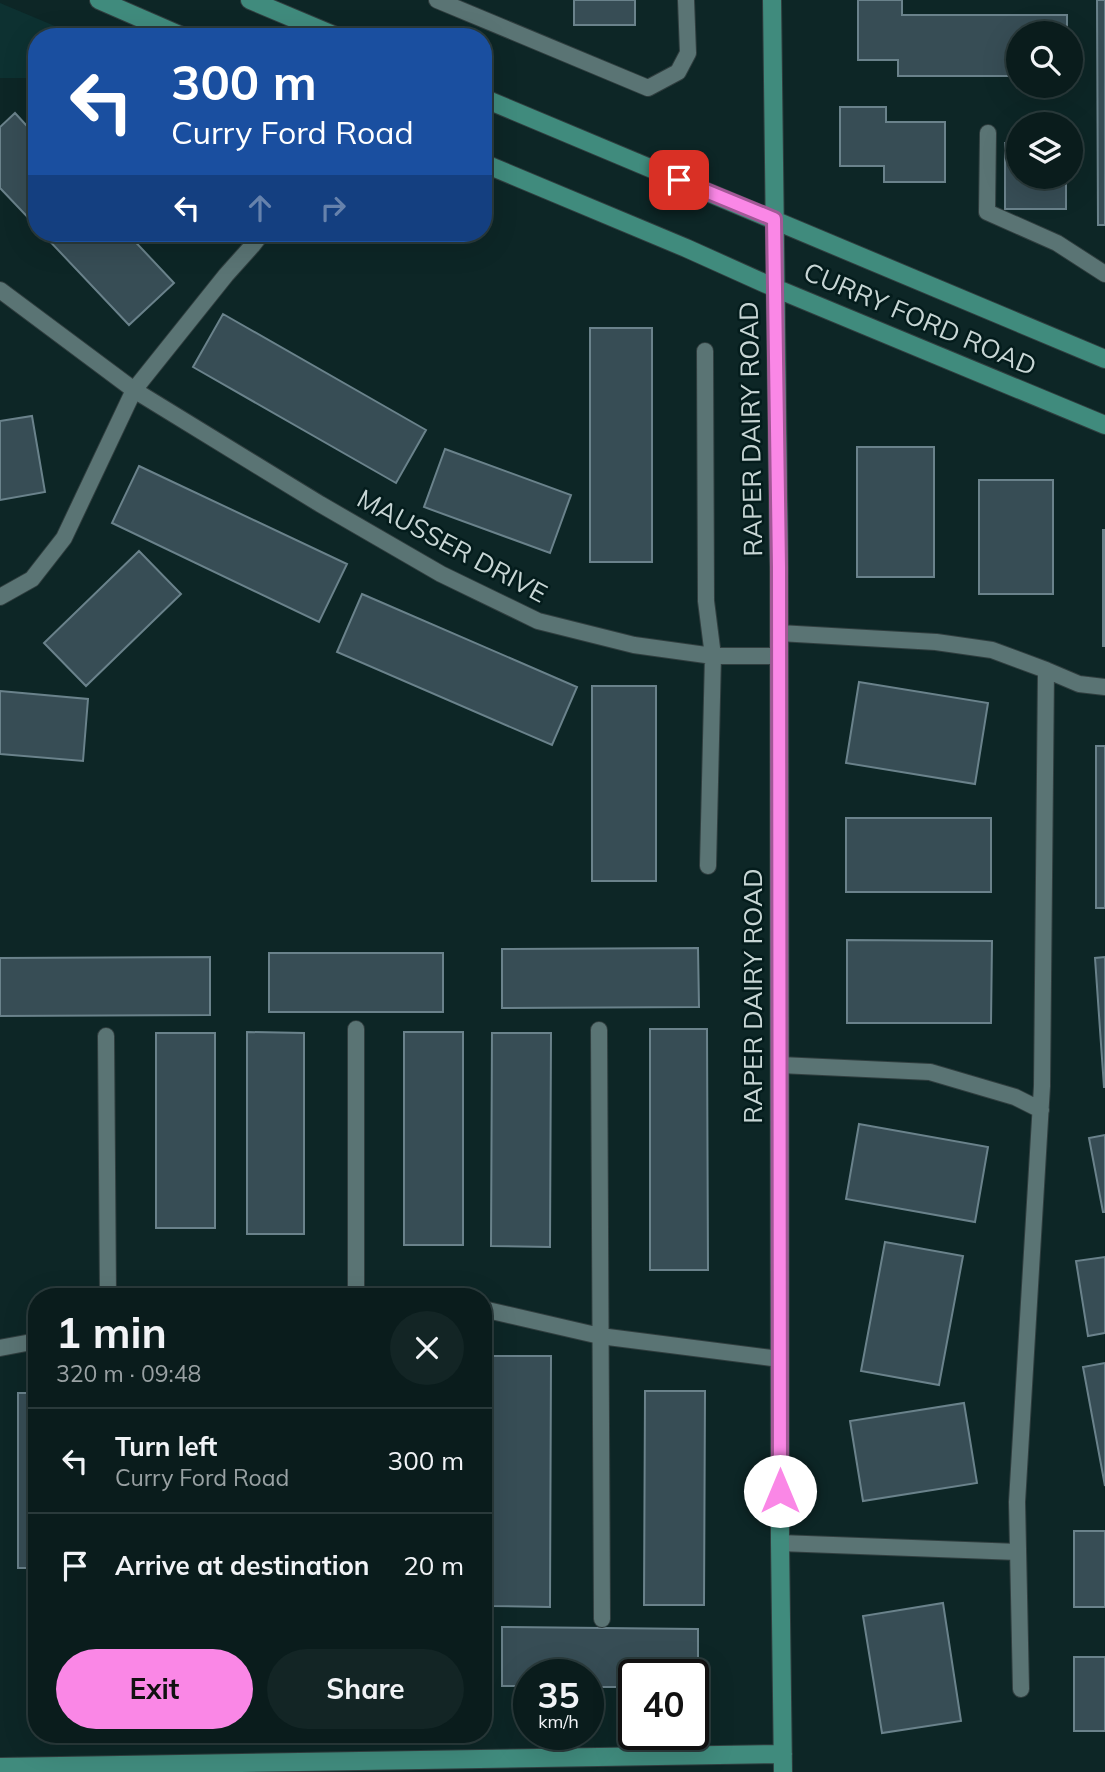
<!DOCTYPE html>
<html lang="en">
<head>
<meta charset="utf-8">
<style>
  :root { --surface:#0a1c1c; --page:#132525; --text:#f1f3f6; --muted:#99a1a3; --line:#2a3a3b; --accent:#fa87e6 }
  body { margin:0; font-family:Mulish,sans-serif; background:var(--page); color:var(--text); height:100vh; display:flex; flex-direction:column; font-size:26px; white-space:nowrap }
  * { box-sizing:border-box; margin:0 }
  p { font-size:23px; color:var(--muted) }
  .icon { flex:none; width:38px; height:38px; fill:none; stroke:currentColor; stroke-width:2; stroke-linecap:round; stroke-linejoin:round }
  .map { position:relative; flex:1; overflow:hidden }
  .sheet { position:absolute; left:28px; top:1288px; width:464px; height:455px; display:flex; flex-direction:column; background:var(--surface); border-radius:28px; box-shadow:0 7px 28px #0002,0 0 0 2px var(--line) }
  .sheet>* { flex:none }
  .top-card { position:absolute; left:28px; top:28px; width:464px; height:214px; border-radius:28px; box-shadow:0 7px 28px #0002,0 0 0 2px var(--line); background:#1a4fa0; color:#fff; overflow:hidden }
  .controls { position:absolute; left:1006px; top:21px; display:grid; gap:14px }
  .controls a { display:grid; place-items:center; width:77px; height:77px; border-radius:50%; background:var(--surface); box-shadow:0 7px 28px #0002,0 0 0 2px var(--line); font-size:35px }
  .speed { position:absolute; left:513px; top:1659px; display:flex; gap:14px; font-size:35px; font-weight:700; text-align:center }
  .speed>* { display:grid; place-content:center; width:91px; height:91px; border-radius:50%; background:var(--surface); box-shadow:0 7px 28px #0002,0 0 0 2px var(--line); line-height:1 }
  .speed small { font-size:18px; font-weight:400 }
  .speed .limit { border:4px solid #111; border-radius:10px; background:#fff; color:#111 }
  .pin { position:absolute; display:grid; place-items:center; width:60px; height:60px; color:#fff; margin:-30px; border-radius:14px; box-shadow:0 4px 10px #0006 }
  .me { position:absolute; width:77px; margin:-38px; rotate:0deg; stroke-linejoin:round; filter:drop-shadow(0 0 5px #0008) }
  .turn { display:flex; align-items:center; gap:24px; height:147px; padding:0 28px; font-size:32px }
  .turn .icon { width:91px; height:91px; stroke-width:2.5 }
  .turn b { display:block; font-size:49px; line-height:60px }
  .lanes { display:flex; align-items:center; height:66px; padding:0 28px; background:#0003; justify-content:center; gap:35px; direction:ltr }
  .lanes .off { opacity:.35 }
  .round { display:grid; place-items:center; flex:none; width:74px; height:74px; border-radius:37px; background:var(--page) }
  .overview { display:flex; align-items:center; justify-content:space-between; height:119px; padding:0 28px }
  h1 { font-size:42px; font-weight:700; line-height:52px }
  .button { display:flex; gap:14px; margin-top:auto; padding:14px 28px }
  .button a { flex:1; height:80px; border-radius:42px; background:var(--accent); color:#111; font-size:28px; font-weight:700; line-height:80px; text-align:center }
  .button a+a { background:var(--page); color:var(--text) }
  ul { padding:0; list-style:none }
  li { display:flex; align-items:center; gap:21px; height:105px; padding:0 28px; border-top:2px solid var(--line) }
  li div { flex:1 }
  li b { display:block; font-size:26px }
  li em { font-style:normal }
  .map>svg:first-child { display:block }
  .built { fill:#0d3131 }
  .building { fill:#374d55; stroke:#6a828b; stroke-width:2 }
  .lines { fill:none; stroke-linecap:round; stroke-linejoin:round }
  .lane-casing { stroke:#303e3f; stroke-width:18 }
  .secondary-casing { stroke:#303e3f; stroke-width:20 }
  .lane { stroke:#5a7474; stroke-width:16 }
  .secondary { stroke:#408b7d; stroke-width:18 }
  .route-casing { stroke:#a25896; stroke-width:18 }
  .route { stroke:#fa87e6; stroke-width:12 }
  .labels { text-anchor:middle; stroke-width:5; stroke-linejoin:round; paint-order:stroke }
  .street-label { font-size:26px; fill:#c8d6d5; stroke:#041c1c }
</style>
</head>
<body>
<div class="map">
<svg width="1105" height="1772" viewBox="0 0 1105 1772">
  <rect width="100%" height="100%" fill="#0d2626"/>
  <path class="built" d="M0 3 81 37H37V78H0Z"/>
  <path class="building" d="M574 0H635V25H574Z
    M858 0H902V15H1067V33H1018V76H898V60H858Z
    M1097 0H1105V225H1098Z
    M840 107H886V122H945V182H884V166H840Z
    M15 113 37 137V227L0 188V127Z
    M1005 143H1018V177H1066V209H1005Z
    M42 233H127L174 283 129 325Z
    M223 314 426 430 396 483 193 367Z
    M590 328H652V562H590Z
    M32 416 45 492 0 500V421Z
    M857 447H934V577H857Z
    M445 449 571 495 550 553 424 507Z
    M139 466 347 564 319 622 112 523Z
    M979 480H1053V594H979Z
    M1103 530H1105V646H1103Z
    M139 551 181 594 86 686 44 643Z
    M362 594 577 687 552 745 337 652Z
    M859 682 988 703 975 784 846 763Z
    M592 686H656V881H592Z
    M0 691 88 699 83 761 0 754Z
    M1096 746H1105V908H1096Z
    M846 818H991V892H846Z
    M847 940 992 941 991 1023H847Z
    M698 948 699 1007 502 1008V949Z
    M269 953H443V1012H269Z
    M210 957V1015L0 1016V958Z
    M1105 957V1087H1104L1095 958Z
    M650 1029H707L708 1270H650Z
    M247 1032 304 1033V1234H247Z
    M404 1032H463V1245H404Z
    M156 1033H215V1228H156Z
    M492 1033H551L550 1247 491 1246Z
    M859 1124 988 1147 975 1222 846 1199Z
    M1105 1135V1212H1103L1089 1138Z
    M885 1242 963 1256 939 1385 861 1371Z
    M1105 1257V1333L1088 1336 1076 1261Z
    M492 1356H551L550 1607 490 1606Z
    M1105 1363V1486L1083 1367Z
    M645 1391H705L704 1605H644Z
    M18 1393H37V1568H18Z
    M964 1403 977 1483 863 1501 850 1421Z
    M1074 1531H1105V1607H1074Z
    M943 1603 961 1721 882 1733 863 1616Z
    M502 1627 698 1629V1688H693V1675H634V1687H588V1675H528V1686H502Z
    M1074 1657H1105V1731H1074Z"/>
  <g class="lines">
    <defs>
      <path id="lane" d="M437 0 648 88 678 72 688 53 686 0
        M988 133 987 212 1057 243 1105 274
        M0 290 134 390 320 504 441 574 538 621 634 645 713 656H779
        M705 351 706 601 713 656 708 866
        M0 597 32 579 64 538 134 390 226 275 252 246 262 233
        M779 633 936 642 992 650 1046 670 1079 684 1105 687
        M356 1029V1297
        M599 1030 602 1619
        M106 1036 108 1297
        M780 1065 930 1072 1015 1097 1041 1110
        M483 1309 600 1336 780 1359
        M0 1348 37 1341
        M780 1543 1018 1552
        M1021 1689 1017 1502 1042 1086 1046 670"/>
      <path id="secondary" d="M99 0 184 37
        M250 0 338 37
        M772 0 779 567 780 1543 783 1772
        M483 98 1105 359
        M483 163 686 248 775 288 1105 425
        M0 1767 783 1754"/>
    </defs>
    <use href="#lane" class="lane-casing"/>
    <use href="#secondary" class="secondary-casing"/>
    <use href="#lane" class="lane"/>
    <use href="#secondary" class="secondary"/>
  </g>
  <g class="lines">
    <defs>
      <path id="route" d="M679 180 774 219 779 567 780 1491"/>
    </defs>
    <use href="#route" class="route-casing"/>
    <use href="#route" class="route"/>
  </g>
  <g class="labels">
    <g class="street-label">
      <text transform="translate(920 319) rotate(23)" y="9">CURRY FORD ROAD</text>
      <text transform="translate(751 429) rotate(-91)" y="9">RAPER DAIRY ROAD</text>
      <text transform="translate(452 546) rotate(28)" y="9">MAUSSER DRIVE</text>
      <text transform="translate(753 996) rotate(-90)" y="9">RAPER DAIRY ROAD</text>
    </g>
  </g>
</svg>
<div class="controls">
<a><svg class="icon" aria-label="search" viewBox="0 0 24 24"><circle cx="10" cy="10" r="6"/><path d="M15 15l6 6"/></svg></a>
<a><svg class="icon" aria-label="layers" viewBox="0 0 24 24"><path d="M12 4l9 5-9 5-9-5zM3 14l9 5 9-5"/></svg></a>
</div>
<div class="speed"><div>35<small>km/h</small></div><div class="limit">40</div></div>
<div class="pin" style="left:679px;top:180px;background:#d93025"><svg class="icon" aria-label="arrive" viewBox="0 0 24 24"><path d="M6 21V4h12l-3 4 3 4H6"/></svg></div>
<svg class="me" style="left:780px;top:1491px" viewBox="-20 -20 40 40"><circle r="19" fill="#fff"/><path d="M0-13L10 11 0 6-10 11z" fill="#fa87e6"/></svg>
<div class="top-card">
<div class="turn"><svg class="icon" aria-label="left" viewBox="0 0 24 24"><path d="M17 20v-9H6M10 6l-5 5 5 5"/></svg><div><b>300 m</b>Curry Ford Road</div></div>
<div class="lanes"><svg class="icon" aria-label="left" viewBox="0 0 24 24"><path d="M17 20v-9H6M10 6l-5 5 5 5"/></svg><svg class="icon off" aria-label="ahead" viewBox="0 0 24 24"><path d="M12 20V5M6 11l6-6 6 6"/></svg><svg class="icon off" aria-label="right" viewBox="0 0 24 24"><path d="M7 20v-9h11M14 6l5 5-5 5"/></svg></div>
</div>
<section class="sheet">
<div class="overview"><div><h1>1 min</h1><p>320 m · 09:48</p></div><a class="round"><svg class="icon" aria-label="close" viewBox="0 0 24 24"><path d="M6 6l12 12M18 6L6 18"/></svg></a></div>
<ul>
<li><svg class="icon" aria-label="left" viewBox="0 0 24 24"><path d="M17 20v-9H6M10 6l-5 5 5 5"/></svg><div><b>Turn left</b><p>Curry Ford Road</p></div><em>300 m</em></li>
<li><svg class="icon" aria-label="arrive" viewBox="0 0 24 24"><path d="M6 21V4h12l-3 4 3 4H6"/></svg><div><b>Arrive at destination</b></div><em>20 m</em></li>
</ul>
<div class="button"><a>Exit</a><a>Share</a></div>
</section>
</div>
</body>
</html>
